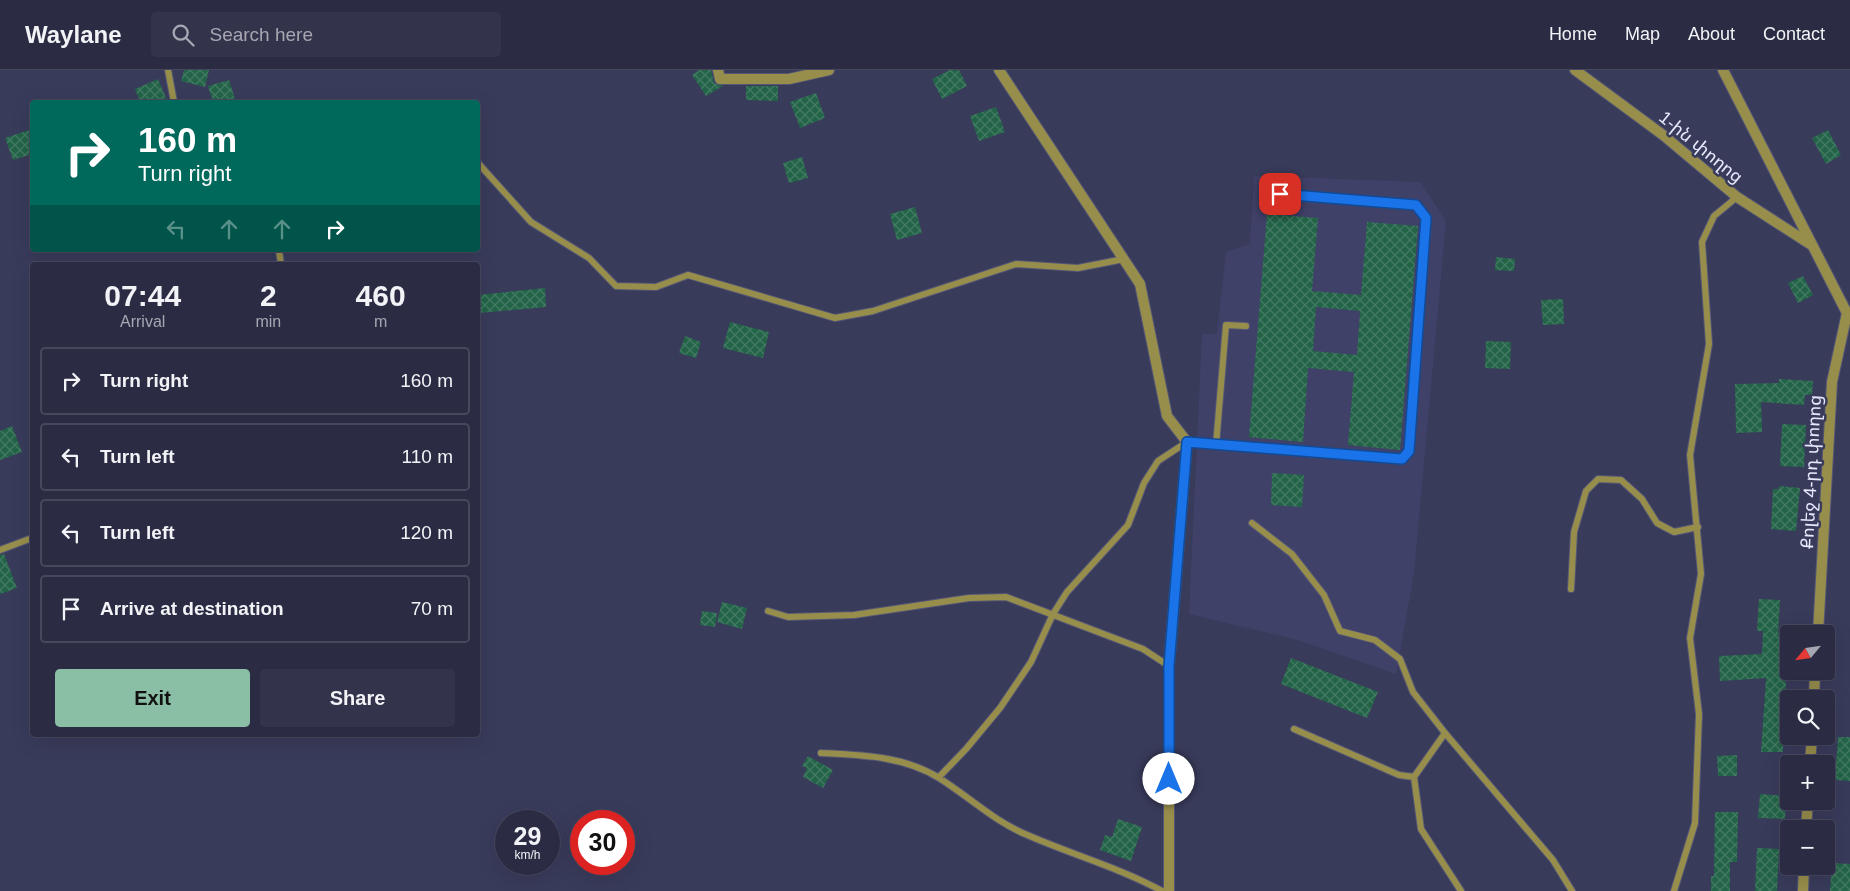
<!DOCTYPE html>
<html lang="en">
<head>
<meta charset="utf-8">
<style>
  :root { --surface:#2b2c44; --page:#33344b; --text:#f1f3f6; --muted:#a6a7b2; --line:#47485d; --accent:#8abfa5 }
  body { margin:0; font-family:Helvetica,"Noto Sans Armenian",sans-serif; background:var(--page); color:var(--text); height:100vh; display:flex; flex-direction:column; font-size:19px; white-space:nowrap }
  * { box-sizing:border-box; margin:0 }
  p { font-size:16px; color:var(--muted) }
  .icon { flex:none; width:28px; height:28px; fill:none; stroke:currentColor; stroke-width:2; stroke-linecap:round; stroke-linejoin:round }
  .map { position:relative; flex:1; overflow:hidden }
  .panel { position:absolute; left:30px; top:192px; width:450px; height:475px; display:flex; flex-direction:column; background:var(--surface); border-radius:5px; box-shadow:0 5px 20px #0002,0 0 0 1px var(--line) }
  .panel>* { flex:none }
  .banner { position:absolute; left:30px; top:30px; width:450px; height:152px; border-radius:5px; box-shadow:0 5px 20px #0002,0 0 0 1px var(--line); background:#00695c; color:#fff; overflow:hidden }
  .needle { width:32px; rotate:241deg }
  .controls { position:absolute; left:1780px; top:555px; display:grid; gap:10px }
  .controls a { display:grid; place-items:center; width:55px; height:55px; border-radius:5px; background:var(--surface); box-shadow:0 5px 20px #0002,0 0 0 1px var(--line); font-size:25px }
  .speed { position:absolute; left:495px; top:740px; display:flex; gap:10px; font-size:25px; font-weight:700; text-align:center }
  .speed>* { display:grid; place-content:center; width:65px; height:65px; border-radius:50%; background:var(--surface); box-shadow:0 5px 20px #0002,0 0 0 1px var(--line); line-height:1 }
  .speed small { font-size:12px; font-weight:400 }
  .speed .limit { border:8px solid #d22; background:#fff; color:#111 }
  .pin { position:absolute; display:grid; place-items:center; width:42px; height:42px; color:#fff; margin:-21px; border-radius:10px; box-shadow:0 2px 8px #0006 }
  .me { position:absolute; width:55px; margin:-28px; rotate:0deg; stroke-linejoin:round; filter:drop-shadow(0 0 4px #0008) }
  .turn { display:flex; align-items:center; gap:18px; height:105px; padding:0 25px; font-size:22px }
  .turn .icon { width:65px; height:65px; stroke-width:2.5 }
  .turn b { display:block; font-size:35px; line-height:42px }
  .lanes { display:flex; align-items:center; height:48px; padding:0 25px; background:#0003; justify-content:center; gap:25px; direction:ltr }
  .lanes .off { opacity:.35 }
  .eta { display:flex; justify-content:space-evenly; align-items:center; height:85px; text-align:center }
  .eta b { font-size:30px; font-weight:600; line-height:35px }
  .primary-button { display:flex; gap:10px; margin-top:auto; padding:10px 25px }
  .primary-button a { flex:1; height:58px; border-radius:5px; background:var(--accent); color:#111; font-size:20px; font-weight:600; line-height:58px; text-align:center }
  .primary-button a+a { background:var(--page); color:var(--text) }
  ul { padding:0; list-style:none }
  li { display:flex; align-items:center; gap:15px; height:68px; margin:0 10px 8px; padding:0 15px; border:2px solid var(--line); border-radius:5px }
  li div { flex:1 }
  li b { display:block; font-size:19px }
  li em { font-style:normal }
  header { display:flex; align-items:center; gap:30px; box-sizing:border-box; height:70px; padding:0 25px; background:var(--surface); border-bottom:1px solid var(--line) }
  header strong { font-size:24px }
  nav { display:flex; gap:28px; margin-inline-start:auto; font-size:18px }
  .search { width:350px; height:45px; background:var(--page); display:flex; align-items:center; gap:12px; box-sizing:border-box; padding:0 18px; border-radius:5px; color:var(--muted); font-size:19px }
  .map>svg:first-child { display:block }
  .built { fill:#404168 }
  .building { fill:url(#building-cross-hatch); fill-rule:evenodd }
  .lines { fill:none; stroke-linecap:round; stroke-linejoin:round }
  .service-casing { stroke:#555775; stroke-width:8 }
  .minor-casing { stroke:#555775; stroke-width:12 }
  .tertiary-casing { stroke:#555775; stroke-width:12 }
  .service { stroke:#988e4c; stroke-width:6 }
  .minor { stroke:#988e4c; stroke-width:10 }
  .tertiary { stroke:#988e4c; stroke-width:10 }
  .route-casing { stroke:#114b97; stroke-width:12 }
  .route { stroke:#1a73e8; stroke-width:9 }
  .labels { text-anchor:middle; stroke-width:5; stroke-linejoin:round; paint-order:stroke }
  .street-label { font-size:18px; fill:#e6e8fc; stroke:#393b5b }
</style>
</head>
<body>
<header>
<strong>Waylane</strong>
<div class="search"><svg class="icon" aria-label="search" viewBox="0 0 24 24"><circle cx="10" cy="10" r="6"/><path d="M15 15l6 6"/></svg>Search here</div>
<nav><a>Home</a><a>Map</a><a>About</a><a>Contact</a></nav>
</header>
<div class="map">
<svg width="1850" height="821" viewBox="0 0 1850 821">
  <defs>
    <pattern id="building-cross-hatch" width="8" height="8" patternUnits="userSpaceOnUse" patternTransform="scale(1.25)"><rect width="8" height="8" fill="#236448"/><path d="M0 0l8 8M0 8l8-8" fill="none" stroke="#437a63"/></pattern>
  </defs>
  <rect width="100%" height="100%" fill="#393b5b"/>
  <path class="built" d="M1254 106 1420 112 1446 151 1414 503 1396 604 1298 570 1189 544 1202 264H1217L1226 182 1250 174Z"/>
  <path class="building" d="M184 0H209L205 17 181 11Z
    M699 0H711L714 13 723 16 706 26 692 5Z
    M950 0H959L967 16 942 29 932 9Z
    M158 9 168 32H140L135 19Z
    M229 10 236 32H213L208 16Z
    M778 16V31L746 30V16Z
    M816 23 825 48 800 58 790 32Z
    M996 37 1005 62 979 71 970 46Z
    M32 59V84L13 90 5 68Z
    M1828 60 1841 85 1826 94 1812 68Z
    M802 87 808 108 789 113 783 93Z
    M915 137 922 163 897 170 890 144Z
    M1267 144 1318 148 1312 221 1361 225 1367 152 1418 156 1400 380 1348 375 1354 302 1308 298 1303 372 1249 367ZM1316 237 1360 241 1357 285 1313 281Z
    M1496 187 1515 189 1514 201 1495 200Z
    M1803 206 1813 225 1798 233 1788 213Z
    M545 218 546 237 479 243 478 225Z
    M1563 229 1564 254 1543 255 1541 230Z
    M730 252 769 262 763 288 723 278Z
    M685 266 701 272 696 288 679 283Z
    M1486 271 1511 272 1510 299 1485 298Z
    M1779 309 1813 311 1812 325H1805L1804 335 1761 332 1762 362 1736 363 1735 314 1779 313Z
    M1782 354 1806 355 1804 397 1780 396Z
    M12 356 22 382 0 390V361Z
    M1272 403 1304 405 1302 437 1271 435Z
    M1779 416 1800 418 1796 461 1771 459 1773 419H1779Z
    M4 484 17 518 0 524V485Z
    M1759 529 1780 530 1778 563H1788L1783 682H1761L1766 608 1720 611 1719 586 1762 584 1763 561H1757Z
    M722 532 747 538 742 559 717 552Z
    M702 541 717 543 715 557 700 555Z
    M1291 588 1378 622 1367 648 1281 614Z
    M1838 667H1850V711L1835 710Z
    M1737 685V706H1718L1717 686Z
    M808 686 833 700 823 718 803 707 807 698 802 696Z
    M1760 724 1786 726 1785 749 1758 748Z
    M1715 742H1738L1737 792H1730V821H1711V806H1714Z
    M1118 749 1142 757 1131 791 1100 780 1105 765 1112 767Z
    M1757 778 1779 779 1777 821H1755Z
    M1832 793 1850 794V821H1830Z"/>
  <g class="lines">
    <defs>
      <path id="service" d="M168 0 174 32
        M478 93 531 152 589 188 616 216 656 217 688 205 835 248 873 241 1016 194 1078 198 1124 189
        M279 180 281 195
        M1216 375 1226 255 1246 256
        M1252 453 1292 484 1324 525 1340 561 1375 570 1400 589 1413 622 1445 663
        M0 480 32 468
        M1571 519 1574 462 1586 421 1598 409 1621 410 1642 429 1657 453 1674 462 1698 457
        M768 541 788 547 854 545 969 528 1006 527 1143 579 1169 596
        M1294 659 1399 705 1414 707
        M821 683C861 685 904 686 939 708 968 726 994 751 1025 764 1070 784 1118 797 1162 821
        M939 707 966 679 1000 638 1031 592 1053 544 1067 522 1128 455 1144 413 1158 391 1187 372 1402 389 1409 381 1426 148 1416 135 1280 124
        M1461 821 1421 759 1414 707 1445 663 1553 790 1572 821
        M1674 821 1695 753 1699 644 1690 568 1701 504 1690 385 1709 274 1702 172 1714 146 1737 127"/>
      <path id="minor" d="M718 0 720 9H789L829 0
        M999 0 1140 214 1167 346 1187 372 1169 596V821
        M1575 0 1663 65 1737 127 1810 174
        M1818 564 1832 312 1847 243
        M1814 629 1815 601
        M1810 694 1812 666
        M1806 759 1808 731
        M1803 821 1804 796"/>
      <path id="tertiary" d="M1723 0 1850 249"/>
    </defs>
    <use href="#service" class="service-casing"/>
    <use href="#minor" class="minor-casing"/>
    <use href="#tertiary" class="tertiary-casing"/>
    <use href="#service" class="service"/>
    <use href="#minor" class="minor"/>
    <use href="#tertiary" class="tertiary"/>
  </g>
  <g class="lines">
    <defs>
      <path id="route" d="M1169 709V596L1187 372 1402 389 1409 381 1426 148 1416 135 1280 124"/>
    </defs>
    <use href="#route" class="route-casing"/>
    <use href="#route" class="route"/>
  </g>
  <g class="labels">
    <g class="street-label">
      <text transform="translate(1701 77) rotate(39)" y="6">1-ին փողոց</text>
      <text transform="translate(1811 402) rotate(-87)" y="6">Քոլեջ 4-րդ փողոց</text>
    </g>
  </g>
</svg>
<div class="controls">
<a><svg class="needle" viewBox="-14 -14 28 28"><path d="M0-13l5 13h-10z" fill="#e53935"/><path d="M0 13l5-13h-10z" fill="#a6a7b2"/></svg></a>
<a><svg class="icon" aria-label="search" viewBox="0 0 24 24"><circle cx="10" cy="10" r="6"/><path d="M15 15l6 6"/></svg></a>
<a>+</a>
<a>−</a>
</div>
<div class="speed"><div>29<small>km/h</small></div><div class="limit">30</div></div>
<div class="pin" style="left:1280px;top:124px;background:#d93025"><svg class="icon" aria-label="arrive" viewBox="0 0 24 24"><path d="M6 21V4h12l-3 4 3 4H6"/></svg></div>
<svg class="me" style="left:1169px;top:709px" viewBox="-20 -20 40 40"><circle r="19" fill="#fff"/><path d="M0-13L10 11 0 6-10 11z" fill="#1a73e8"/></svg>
<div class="banner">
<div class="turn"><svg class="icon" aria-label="right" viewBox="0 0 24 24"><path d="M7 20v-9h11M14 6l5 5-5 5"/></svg><div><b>160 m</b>Turn right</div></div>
<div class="lanes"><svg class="icon off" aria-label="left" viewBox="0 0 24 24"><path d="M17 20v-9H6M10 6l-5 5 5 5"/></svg><svg class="icon off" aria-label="ahead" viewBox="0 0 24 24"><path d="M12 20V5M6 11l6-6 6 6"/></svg><svg class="icon off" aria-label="ahead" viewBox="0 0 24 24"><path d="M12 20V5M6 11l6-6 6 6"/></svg><svg class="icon" aria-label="right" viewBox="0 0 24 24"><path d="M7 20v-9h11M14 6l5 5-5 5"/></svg></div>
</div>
<section class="panel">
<div class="eta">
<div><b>07:44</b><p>Arrival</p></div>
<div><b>2</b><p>min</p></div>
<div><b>460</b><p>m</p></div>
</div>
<ul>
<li><svg class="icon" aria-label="right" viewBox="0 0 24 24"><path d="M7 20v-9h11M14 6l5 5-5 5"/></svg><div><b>Turn right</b></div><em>160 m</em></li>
<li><svg class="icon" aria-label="left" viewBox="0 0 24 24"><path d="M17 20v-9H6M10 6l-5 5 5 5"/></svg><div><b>Turn left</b></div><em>110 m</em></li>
<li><svg class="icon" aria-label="left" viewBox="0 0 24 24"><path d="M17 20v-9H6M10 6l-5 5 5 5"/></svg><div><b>Turn left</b></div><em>120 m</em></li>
<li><svg class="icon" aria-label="arrive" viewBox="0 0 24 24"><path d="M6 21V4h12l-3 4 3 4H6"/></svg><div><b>Arrive at destination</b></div><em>70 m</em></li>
</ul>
<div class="primary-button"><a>Exit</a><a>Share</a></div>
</section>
</div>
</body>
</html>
